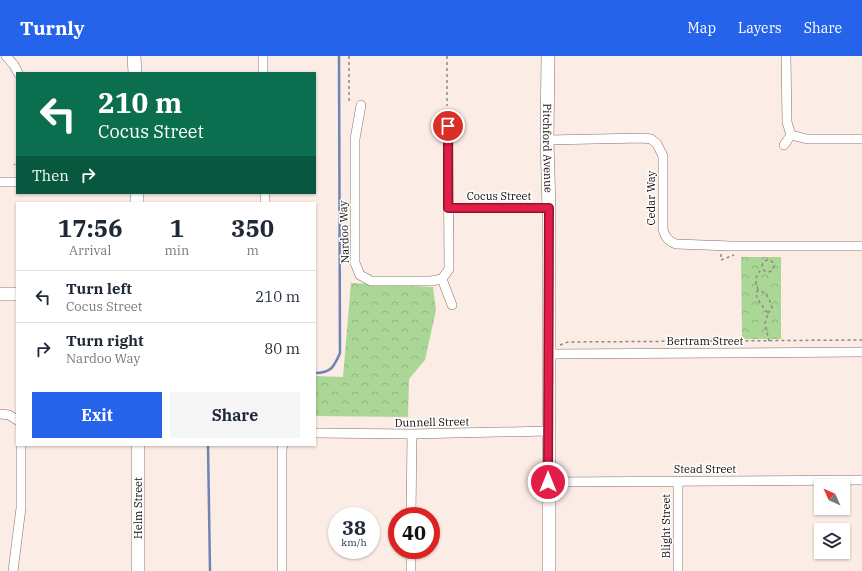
<!DOCTYPE html>
<html lang="en">
<head>
<meta charset="utf-8">
<style>
  :root { --surface:#fff; --page:#f6f6f7; --text:#1f2937; --muted:#747a83; --line:#e0e1e3; --accent:#2563eb }
  body { margin:0; font-family:"IBM Plex Serif",serif; background:var(--page); color:var(--text); height:100vh; display:flex; flex-direction:column; font-size:15px; white-space:nowrap }
  * { box-sizing:border-box; margin:0 }
  p { font-size:13px; color:var(--muted) }
  .icon { flex:none; width:22px; height:22px; fill:none; stroke:currentColor; stroke-width:2; stroke-linecap:round; stroke-linejoin:round }
  .map { position:relative; flex:1; overflow:hidden }
  .side { position:absolute; left:16px; top:146px; width:300px; height:244px; display:flex; flex-direction:column; background:var(--surface); border-radius:0px; box-shadow:0 1px 3px #0004 }
  .side>* { flex:none }
  .guide { position:absolute; left:16px; top:16px; width:300px; height:122px; border-radius:0px; box-shadow:0 1px 3px #0004; background:#0b6e4f; color:#fff; overflow:hidden }
  .needle { width:26px; rotate:315deg }
  .fabs { position:absolute; left:814px; top:423px; display:grid; gap:8px }
  .fabs a { display:grid; place-items:center; width:36px; height:36px; border-radius:0px; background:var(--surface); box-shadow:0 1px 3px #0004; font-size:20px }
  .speed { position:absolute; left:328px; top:451px; display:flex; gap:8px; font-size:20px; font-weight:700; text-align:center }
  .speed>* { display:grid; place-content:center; width:52px; height:52px; border-radius:50%; background:var(--surface); box-shadow:0 1px 3px #0004; line-height:1 }
  .speed small { font-size:10px; font-weight:400 }
  .speed .limit { border:6px solid #d22; background:#fff; color:#111 }
  .pin { position:absolute; display:grid; place-items:center; width:34px; height:34px; color:#fff; margin:-17px; border:2px solid #fff; border-radius:50%; box-shadow:0 1px 4px #0007 }
  .me { position:absolute; width:44px; margin:-22px; rotate:0deg; stroke-linejoin:round; filter:drop-shadow(0 0 3px #0008) }
  .turn { display:flex; align-items:center; gap:14px; height:84px; padding:0 16px; font-size:18px }
  .turn .icon { width:52px; height:52px; stroke-width:2.5 }
  .turn b { display:block; font-size:28px; line-height:34px }
  .then { display:flex; align-items:center; height:38px; padding:0 16px; background:#0003; gap:8px; font-size:15px }
  .eta { display:flex; justify-content:space-evenly; align-items:center; height:68px; text-align:center }
  .eta b { font-size:24px; font-weight:700; line-height:28px }
  .action { display:flex; gap:8px; margin-top:auto; padding:8px 16px }
  .action a { flex:1; height:46px; border-radius:0px; background:var(--accent); color:#fff; font-size:16px; font-weight:700; line-height:46px; text-align:center }
  .action a+a { background:var(--page); color:var(--text) }
  ul { padding:0; list-style:none }
  li { display:flex; align-items:center; gap:12px; height:52px; padding:0 16px; border-top:1px solid var(--line) }
  li div { flex:1 }
  li b { display:block; font-size:15px }
  li em { font-style:normal }
  header { display:flex; align-items:center; gap:24px; box-sizing:border-box; height:56px; padding:0 20px; background:var(--accent); color:#fff }
  header strong { font-size:19px }
  nav { display:flex; gap:22px; margin-inline-start:auto; font-size:14px }
  .map>svg:first-child { display:block }
  .park { fill:url(#park-crowns) }
  .lines { fill:none; stroke-linecap:round; stroke-linejoin:round }
  .stream { stroke:#6f84b2; stroke-width:2.5 }
  .street-casing { stroke:#877166; stroke-width:10 }
  .secondary-casing { stroke:#877166; stroke-width:14 }
  .path { stroke:#938781; stroke-width:1.5; stroke-dasharray:3 3; stroke-linecap:butt }
  .street { stroke:#fff; stroke-width:9 }
  .secondary { stroke:#fff; stroke-width:13 }
  .route-casing { stroke:#92132f; stroke-width:10 }
  .route { stroke:#e11d48; stroke-width:7 }
  .labels { text-anchor:middle; stroke-width:3; stroke-linejoin:round; paint-order:stroke }
  .street-label { font-size:11px; fill:#130b07; stroke:#fff }
</style>
</head>
<body>
<header>
<strong>Turnly</strong>
<nav><a>Map</a><a>Layers</a><a>Share</a></nav>
</header>
<div class="map">
<svg width="862" height="515" viewBox="0 0 862 515">
  <defs>
    <pattern id="park-crowns" width="20" height="18" patternUnits="userSpaceOnUse"><rect width="20" height="18" fill="#aad696"/><path d="M2 6a3 3 0 1 1 6 0M12 15a3 3 0 1 1 6 0" fill="none" stroke="#91b680"/></pattern>
  </defs>
  <rect width="100%" height="100%" fill="#fbece5"/>
  <path class="park" d="M741 201H781V283H742Z
    M351 227 433 231 436 254 425 304 409 323 408 361 315 360V320L343 321Z"/>
  <g class="lines">
    <path class="stream" d="M315 317C331 317 334 311 340 297L339 0
      M208 389 210 515"/>
    <defs>
      <path id="street" d="M6 0 14 9 18 17
        M263 0V17
        M786 0 787 66 791 79 807 83H862
        M361 49 355 83V207L360 219 371 225H431L442 223
        M448 58 449 213 442 223 452 249
        M547 84 643 82 651 83 657 88 663 100V173C665 181 668 185 676 188L731 190H862
        M784 89 791 79
        M0 126H17
        M265 137V147
        M448 152H549
        M549 298 862 296
        M0 358 9 359 17 364
        M315 377 412 378 548 375
        M678 425V515
        M549 426 862 424
        M411 460 412 378
        M13 515 21 452V389
        M282 515V393L283 389
        M411 515V494"/>
      <g id="secondary">
        <path d="M134 0 135 17"/>
        <path id="s1" d="M548 0 547 84 549 152V515"/>
        <path d="M137 137V147"/>
        <path d="M0 238H17"/>
        <path d="M138 389V515"/>
      </g>
    </defs>
    <use href="#street" class="street-casing"/>
    <use href="#secondary" class="secondary-casing"/>
    <path class="path" d="M349 0V44L352 46
      M447 0V50
      M14 108 15 109
      M721 198V204L734 199
      M762 210a6 6 0 1 1 12 0a6 6 0 1 1-12 0Z
      M758 234C755 225 755 219 762 213
      M768 257 772 252C770 244 767 237 759 234L756 236 757 241 760 247 768 257 765 267 769 285
      M560 289 568 286 862 284"/>
    <use href="#street" class="street"/>
    <use href="#secondary" class="secondary"/>
  </g>
  <g class="lines">
    <defs>
      <path id="route" d="M448 70V152H549L548 426"/>
    </defs>
    <use href="#route" class="route-casing"/>
    <use href="#route" class="route"/>
  </g>
  <g class="labels">
    <g class="street-label">
      <text dy="4" stroke="none"><textPath href="#s1" startOffset="92">Pitchford Avenue</textPath></text>
      <text x="499" y="144">Cocus Street</text>
      <text transform="translate(651 142) rotate(-90)" y="4">Cedar Way</text>
      <text transform="translate(344 176) rotate(-92)" y="4">Nardoo Way</text>
      <text x="705" y="289">Bertram Street</text>
      <text transform="translate(432 366) rotate(-1)" y="4">Dunnell Street</text>
      <text x="705" y="417">Stead Street</text>
      <text transform="translate(138 452) rotate(-90)" y="4">Helm Street</text>
      <text transform="translate(666 470) rotate(-90)" y="4">Blight Street</text>
    </g>
  </g>
</svg>
<div class="fabs">
<a><svg class="needle" viewBox="-14 -14 28 28"><path d="M0-13l5 13h-10z" fill="#e53935"/><path d="M0 13l5-13h-10z" fill="#747a83"/></svg></a>
<a><svg class="icon" aria-label="layers" viewBox="0 0 24 24"><path d="M12 4l9 5-9 5-9-5zM3 14l9 5 9-5"/></svg></a>
</div>
<div class="speed"><div>38<small>km/h</small></div><div class="limit">40</div></div>
<div class="pin" style="left:448px;top:70px;background:#d93025"><svg class="icon" aria-label="arrive" viewBox="0 0 24 24"><path d="M6 21V4h12l-3 4 3 4H6"/></svg></div>
<svg class="me" style="left:548px;top:426px" viewBox="-20 -20 40 40"><circle r="17" fill="#e11d48" stroke="#fff" stroke-width="3"/><path d="M0-11L8 9 0 5-8 9z" fill="#fff"/></svg>
<div class="guide">
<div class="turn"><svg class="icon" aria-label="left" viewBox="0 0 24 24"><path d="M17 20v-9H6M10 6l-5 5 5 5"/></svg><div><b>210 m</b>Cocus Street</div></div>
<div class="then">Then<svg class="icon" aria-label="right" viewBox="0 0 24 24"><path d="M7 20v-9h11M14 6l5 5-5 5"/></svg></div>
</div>
<section class="side">
<div class="eta">
<div><b>17:56</b><p>Arrival</p></div>
<div><b>1</b><p>min</p></div>
<div><b>350</b><p>m</p></div>
</div>
<ul>
<li><svg class="icon" aria-label="left" viewBox="0 0 24 24"><path d="M17 20v-9H6M10 6l-5 5 5 5"/></svg><div><b>Turn left</b><p>Cocus Street</p></div><em>210 m</em></li>
<li><svg class="icon" aria-label="right" viewBox="0 0 24 24"><path d="M7 20v-9h11M14 6l5 5-5 5"/></svg><div><b>Turn right</b><p>Nardoo Way</p></div><em>80 m</em></li>
</ul>
<div class="action"><a>Exit</a><a>Share</a></div>
</section>
</div>
</body>
</html>
